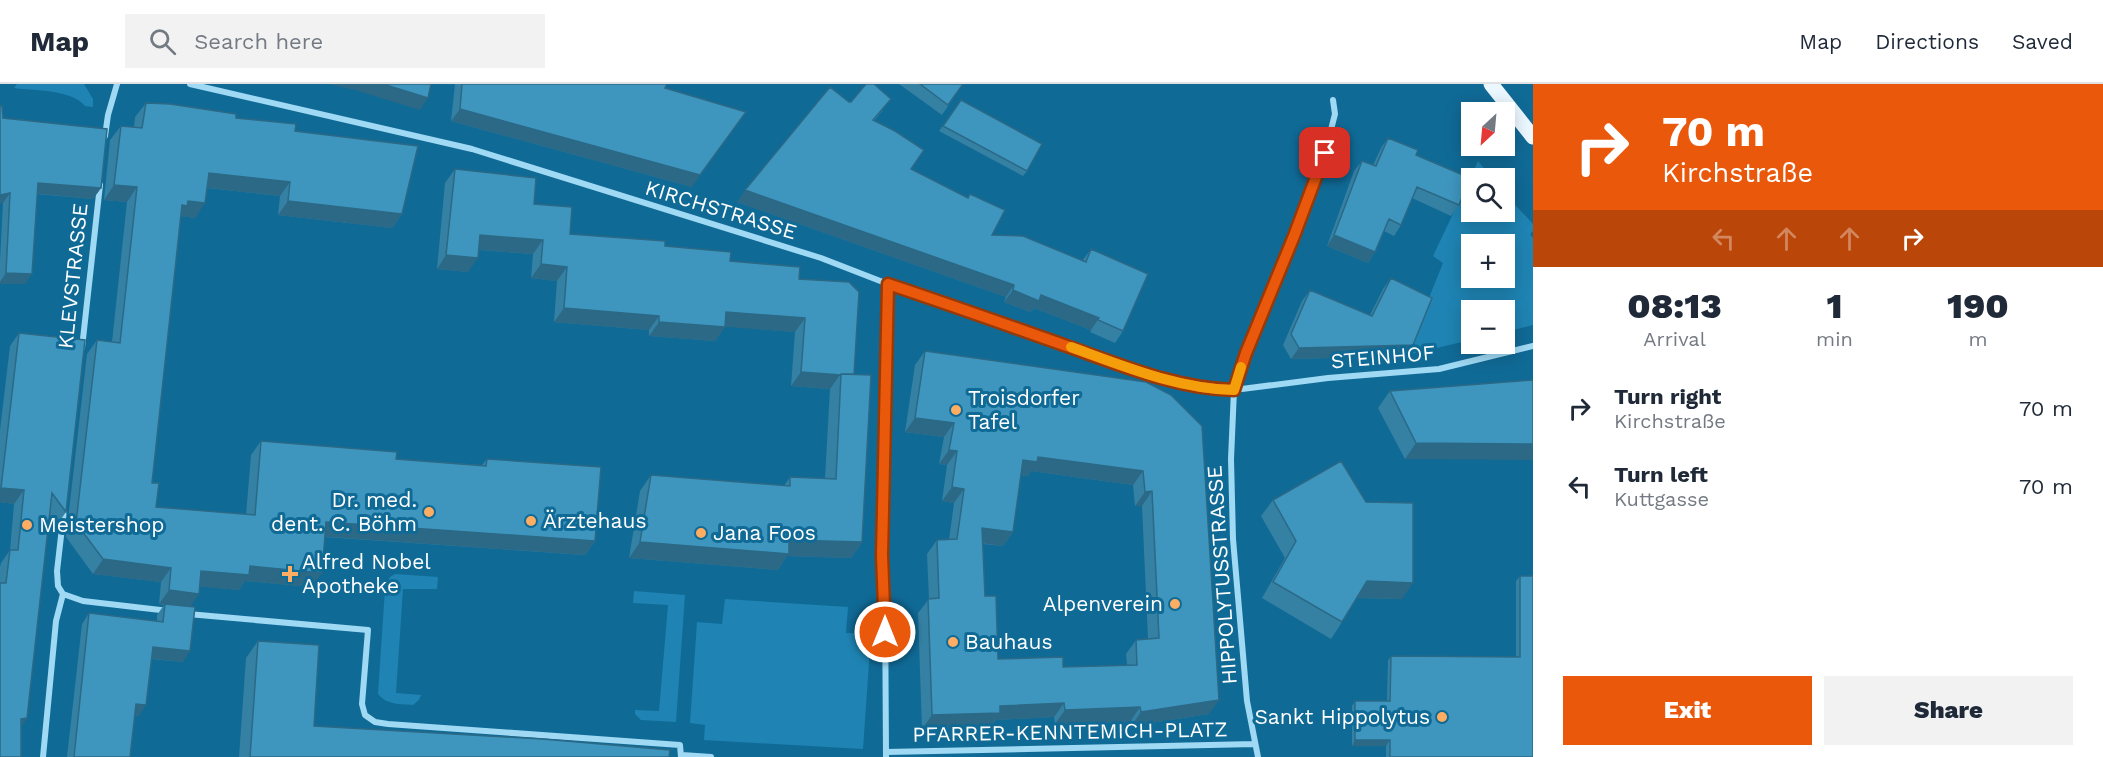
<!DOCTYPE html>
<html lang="en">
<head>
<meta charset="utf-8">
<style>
  :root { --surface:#fff; --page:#f2f2f3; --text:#1f2937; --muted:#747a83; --line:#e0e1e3; --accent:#ea580c }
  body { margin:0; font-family:"Work Sans",sans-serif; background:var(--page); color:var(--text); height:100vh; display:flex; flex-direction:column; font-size:22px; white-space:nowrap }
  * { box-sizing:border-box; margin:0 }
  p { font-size:20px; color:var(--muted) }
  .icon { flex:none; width:33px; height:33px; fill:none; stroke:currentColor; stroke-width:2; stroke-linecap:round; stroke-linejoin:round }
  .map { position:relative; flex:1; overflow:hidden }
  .sheet { display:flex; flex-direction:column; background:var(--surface); width:570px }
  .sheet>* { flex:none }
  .banner { background:#ea580c; color:#fff; overflow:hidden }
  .needle { width:39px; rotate:206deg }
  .controls { position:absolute; left:1461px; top:18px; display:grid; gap:12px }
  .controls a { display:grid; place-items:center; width:54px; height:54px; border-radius:0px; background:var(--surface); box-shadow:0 3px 15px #0003; font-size:30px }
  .pin { position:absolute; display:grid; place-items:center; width:51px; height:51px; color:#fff; margin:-26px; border-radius:12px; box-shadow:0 3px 9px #0006 }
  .me { position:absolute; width:66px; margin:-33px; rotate:0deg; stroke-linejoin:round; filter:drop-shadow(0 0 4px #0008) }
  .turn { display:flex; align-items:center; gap:21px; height:126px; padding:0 30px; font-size:27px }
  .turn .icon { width:78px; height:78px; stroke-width:2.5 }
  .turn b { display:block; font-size:42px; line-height:51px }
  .lanes { display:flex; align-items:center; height:57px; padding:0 30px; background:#0003; justify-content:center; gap:30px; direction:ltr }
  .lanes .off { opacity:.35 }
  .eta { display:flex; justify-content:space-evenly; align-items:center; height:102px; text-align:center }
  .eta b { font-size:36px; font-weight:800; line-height:42px }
  .button { display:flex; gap:12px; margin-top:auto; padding:12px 30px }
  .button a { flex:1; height:69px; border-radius:0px; background:var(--accent); color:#fff; font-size:24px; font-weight:800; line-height:69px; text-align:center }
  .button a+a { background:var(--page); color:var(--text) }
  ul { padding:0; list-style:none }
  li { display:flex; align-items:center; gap:18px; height:78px; padding:0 30px }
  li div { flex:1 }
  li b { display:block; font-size:22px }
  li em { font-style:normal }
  header { display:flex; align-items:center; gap:36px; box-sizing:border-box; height:84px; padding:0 30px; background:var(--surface); border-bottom:2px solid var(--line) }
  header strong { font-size:28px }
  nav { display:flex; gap:33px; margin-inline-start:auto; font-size:21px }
  .search { width:420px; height:54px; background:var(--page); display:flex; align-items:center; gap:15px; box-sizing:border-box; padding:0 21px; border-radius:0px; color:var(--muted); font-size:22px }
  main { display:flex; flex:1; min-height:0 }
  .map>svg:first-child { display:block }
  .green { fill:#1f84b3; fill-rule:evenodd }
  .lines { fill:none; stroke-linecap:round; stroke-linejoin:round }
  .street { stroke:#9fd9f4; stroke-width:6 }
  .primary { stroke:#ecf8ff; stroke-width:15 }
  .wall { fill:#3581a4; fill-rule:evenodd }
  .shaded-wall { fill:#2b6986 }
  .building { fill:#3e96bf; stroke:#2b6986; stroke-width:1.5; fill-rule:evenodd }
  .route-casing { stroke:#983908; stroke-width:15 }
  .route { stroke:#ea580c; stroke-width:10 }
  .slow { stroke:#f59e0b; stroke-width:10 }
  .poi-dot { fill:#ffad62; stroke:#106a96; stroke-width:2 }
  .labels { text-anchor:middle; stroke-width:6; stroke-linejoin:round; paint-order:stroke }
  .street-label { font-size:21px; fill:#fff; stroke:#106a96 }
  .poi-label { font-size:21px; fill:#fff; stroke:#106a96; text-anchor:start }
</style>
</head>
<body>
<header>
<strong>Map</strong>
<div class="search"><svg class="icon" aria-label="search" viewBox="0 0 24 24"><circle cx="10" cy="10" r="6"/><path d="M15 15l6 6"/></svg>Search here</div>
<nav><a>Map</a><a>Directions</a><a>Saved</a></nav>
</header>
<main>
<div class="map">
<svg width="1533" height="673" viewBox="0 0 1533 673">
  <rect width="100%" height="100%" fill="#106a96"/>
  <path class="green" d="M17 0H84L93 15V23L85 22C71 5 35 7 14 4Z
    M1478 77 1492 94H1472V128H1504L1505 110 1533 140V147L1530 150 1533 154V241L1505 248 1504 226H1472L1471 256 1406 271 1443 179 1433 172ZM1472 160H1504V194H1472Z
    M395 490 438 493 437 505H403L396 609 421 611 419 616 413 621C400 620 387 621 378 610L385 505 390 493Z
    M634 507 685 511 676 638 641 636 635 630V626L659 627 668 521 633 519Z
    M725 515 848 523 846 549 871 550 863 665 704 656 705 641 690 639 697 538 722 540Z"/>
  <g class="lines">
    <path class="street" d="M190 0 472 65 821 174 888 200 1116 279 1183 300 1208 305 1234 306 1328 294 1439 285 1533 262
      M105 52 108 31 117 0
      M82 264 100 101
      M63 510 83 517 169 527
      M63 510 58 502 57 487 64 426
      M188 530 368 546 362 620 365 631 375 638 388 640 680 661 681 673
      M886 668 1255 660
      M682 671 711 673
      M43 673 56 537 63 510
      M886 673 885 506 882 471 888 200
      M1258 673 1247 617 1233 455 1231 375 1234 306 1246 269 1294 152 1325 69 1335 30 1333 16"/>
    <path class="primary" d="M1491 0 1533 53"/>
  </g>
  <path class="wall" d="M455 0H667L665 4 692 103 451 37Z
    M899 0H963L942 31Z
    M961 16 1027 87 1023 92 939 47Z
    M849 18 883 26 874 37 911 85 967 114 970 110 992 151 1082 177 1091 165 1123 247 1115 259 1090 248 1091 246 1034 224 1030 228 1004 218 1006 213 737 118Z
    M146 19 236 34 295 47 402 130 392 144 278 131 280 112 207 104 195 134 181 132 152 399 156 423 246 431 251 371 261 357 396 375 482 381 487 375 595 457 585 471 325 453 312 503 245 497 239 506 199 502 190 523 183 578 152 575 139 632H135L130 673H67L82 540 89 529 157 537V531L164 521 159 520 161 498 93 490 66 453 87 270 97 256 112 258 127 118 104 116 110 56 121 42 134 43 135 33Z
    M3 34 101 104 93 115 37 110 25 200H0V177L3 119Z
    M1388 54 1416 71 1459 121 1451 132 1412 114 1401 141 1394 152 1384 147 1375 168 1368 179 1327 162 1354 87 1362 77 1373 81 1381 64Z
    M455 85 534 120 570 150 665 162 730 177 799 195 854 290 862 458 851 474 787 472 778 486 629 474 640 407 651 391 784 402 790 393 825 394 830 305 791 302 795 248 725 242 715 257 649 252V246L554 238 557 197 531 194 533 170 479 166 468 188 437 185 445 99Z
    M1391 194 1405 272 1291 275 1283 261 1302 217 1310 206 1370 231 1383 205Z
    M19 249 66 428 57 441 50 431 0 673V483L1 479 10 466 14 420 0 418V346L10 262Z
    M925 267 1146 298 1209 630 1131 642 1130 638 1055 640 1054 633 996 636 991 643 922 645 918 529 929 515 927 470 937 456H949L954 419 942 417 947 381 939 380 944 353 905 348 915 281ZM1031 387 1133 401 1135 422H1142L1148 555 1136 556 1126 570 1127 581 1063 583 998 575 985 512 983 460 1003 462 1013 448 1021 391 1028 392Z
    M1533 296 1405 375 1378 324 1390 307Z
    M1273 416 1402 515 1357 514 1342 538 1331 555 1262 514 1285 474 1261 432Z
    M1520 492 1533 673H1386V662H1352V622L1355 617H1387L1388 577 1391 572 1516 573V497Z
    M258 557 314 642 669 673H239L246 574Z"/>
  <path class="shaded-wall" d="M328 0H383L428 14 420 26 355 6Z
    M460 25 746 28 692 103 451 37Z
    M209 89 290 98 280 112 199 103Z
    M38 99 101 104 93 115 31 109Z
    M114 101 137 103 127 118 104 116Z
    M745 106 1014 201 1006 213 737 118Z
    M10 109 3 119 0 120V111Z
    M188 117 205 119 195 134 180 132 182 121Z
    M288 117 402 130 392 144 278 131Z
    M480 151 543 156 533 170 470 165Z
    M1334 151 1375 168 1368 179 1327 162Z
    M446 171 478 174 468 188 437 185Z
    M541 180 567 183 557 197 531 194Z
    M6 189 32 190 25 200H0V198Z
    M1013 206 1041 211 1099 234 1091 246 1034 224 1030 228 1004 218Z
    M564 224 659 232 649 246 554 238Z
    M726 228 805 234 795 248 716 242Z
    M659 238 725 243 715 257 649 252Z
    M1413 261 1405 272 1291 275 1299 264Z
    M801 288 840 291 830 305 791 302Z
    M915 334 954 339 944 353 905 348Z
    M1416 359 1533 360V376L1405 375Z
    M949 366 957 367 947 381 939 380Z
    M1038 373 1143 387 1133 401 1031 387 1028 392 1013 390 1023 376Z
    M952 403 964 405 954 419 942 417Z
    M1 404 24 406 14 420 0 418V405Z
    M1152 407 1142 422H1135L1145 408Z
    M326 438 595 457 585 471 316 452Z
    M982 444 1013 448 1003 462 973 458Z
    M789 456 862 458 851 474 787 472 778 486 629 474 640 458Z
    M103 475 171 484 161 498 93 490Z
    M250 482 322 489 312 503 245 497 239 506 191 502 201 487Z
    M1367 497 1413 499 1402 515 1355 514Z
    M169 506 199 510 189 524 159 520Z
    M153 563 190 567 183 578 145 574Z
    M1219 616 1209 630 1131 642 1141 628Z
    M1064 619 1054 633 996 636 991 643 922 645 932 631 1000 622Z
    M136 620 146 621 139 632 128 631Z
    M1140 623 1130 638 1055 640 1065 626Z
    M27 634 18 648 21 635Z
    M1355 656H1390L1386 662H1352Z"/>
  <path class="building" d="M383 0H431L428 14Z
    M462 0H667L665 4 746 28 700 91 460 25Z
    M866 0H874L891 15 873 36 895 47 924 66 911 85 968 114 970 110 1005 126 992 151 1023 152 1086 178 1091 165 1148 190 1123 247 1098 236 1099 234 1041 211 1039 217 1013 206 1014 201 745 106 830 3 849 18H851Z
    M920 0H963L948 21Z
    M961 16 1042 60 1027 87 943 42Z
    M146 19 170 20 236 30V34L296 40 295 47 418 62 402 130 288 117 290 98 209 89 205 119 188 117 187 122 182 121 152 399H159L156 423 255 431 261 357 397 368 396 375 486 382 487 375 601 383 595 457 326 438 322 489 250 482 249 491 201 487 199 510 169 506 171 484 103 475 76 439 97 256 120 259 127 195 137 103 114 101 121 42 142 44Z
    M0 22H2L3 34 107 45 101 104 38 99 32 190 6 189 10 109 0 111Z
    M1388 54 1418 66 1416 71 1470 94 1459 121 1417 103 1401 141 1389 135 1375 168 1334 151 1362 77 1376 82Z
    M455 85 536 94 534 120 572 123 570 150 665 157V162L731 168 730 177 800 183 799 195 849 198 859 208 854 290H841V291L801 288 805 234 726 228 725 243 659 238V232L564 224 567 183 541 180 543 156 480 151 478 174 446 171Z
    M1391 194 1432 214 1413 261 1299 264 1291 250 1310 206 1372 232Z
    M19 249 85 256 66 428 52 409 27 634 21 635V673H0V499H6L10 466H18L24 406 1 404Z
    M925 267 1146 298 1171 311 1202 342 1219 616 1141 628 1140 623 1065 626 1064 619 1000 622V629L932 631 928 515 939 514 937 456 957 455 964 405 952 403 957 367 949 366 954 339 915 334ZM1038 373 1143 387 1145 408 1152 407 1159 554 1136 556 1137 581 1063 583V573L998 575 996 512H985L982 444 1013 448 1023 376 1037 378Z
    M841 290 871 291 862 458 789 456V470L640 458 651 391 790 402V393L836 395Z
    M1533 296V360L1416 359 1390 307Z
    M1341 377 1366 418 1413 419V499L1367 497 1342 538 1273 498 1296 457 1273 416Z
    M1520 492H1533V673H1390V656H1355V617H1390L1391 572 1520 573Z
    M165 520 195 523 190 567 153 563 146 621 136 620 130 673H74L89 529 163 538Z
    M258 557 319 561 314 642 542 655 670 666 669 673H250Z"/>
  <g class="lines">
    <defs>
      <path id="route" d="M885 548 882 471 888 200C951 221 1013 243 1075 265 1126 283 1179 305 1234 306L1246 269 1294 152 1325 69"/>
    </defs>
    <use href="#route" class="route-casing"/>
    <use href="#route" class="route"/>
    <path class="slow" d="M1071 263C1123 282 1178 305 1234 306L1241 283"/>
  </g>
  <g class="poi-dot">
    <circle cx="956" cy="326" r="6"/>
    <circle cx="429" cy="428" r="6"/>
    <circle cx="531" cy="437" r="6"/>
    <circle cx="27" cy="441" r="6"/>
    <circle cx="701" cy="449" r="6"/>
    <path d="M287 481h6v6h6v6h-6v6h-6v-6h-6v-6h6z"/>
    <circle cx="1175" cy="520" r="6"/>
    <circle cx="953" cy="558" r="6"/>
    <circle cx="1442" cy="633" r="6"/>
  </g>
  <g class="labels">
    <g class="street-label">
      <text transform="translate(721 126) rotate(17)" y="7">KIRCHSTRASSE</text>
      <text transform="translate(73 192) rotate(-84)" y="7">KLEVSTRASSE</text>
      <text transform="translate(1383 273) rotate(-5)" y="7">STEINHOF</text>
      <text transform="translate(1222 491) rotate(-94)" y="7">HIPPOLYTUSSTRASSE</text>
      <text transform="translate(1070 648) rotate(-1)" y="7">PFARRER-KENNTEMICH-PLATZ</text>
    </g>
    <g class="poi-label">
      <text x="968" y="321">Troisdorfer<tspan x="968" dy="24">Tafel</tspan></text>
      <text x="417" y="423" text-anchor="end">Dr. med.<tspan x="417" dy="24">dent. C. Böhm</tspan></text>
      <text x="543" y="444">Ärztehaus</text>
      <text x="39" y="448">Meistershop</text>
      <text x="713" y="456">Jana Foos</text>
      <text x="302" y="485">Alfred Nobel<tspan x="302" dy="24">Apotheke</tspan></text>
      <text x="1163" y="527" text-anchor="end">Alpenverein</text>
      <text x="965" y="565">Bauhaus</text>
      <text x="1430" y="640" text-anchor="end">Sankt Hippolytus</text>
    </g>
  </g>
</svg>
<div class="controls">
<a><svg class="needle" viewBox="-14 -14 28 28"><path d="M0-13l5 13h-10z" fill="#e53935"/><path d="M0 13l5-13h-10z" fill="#747a83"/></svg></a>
<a><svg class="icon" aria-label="search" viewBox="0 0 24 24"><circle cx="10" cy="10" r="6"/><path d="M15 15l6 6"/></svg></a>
<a>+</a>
<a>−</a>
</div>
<div class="pin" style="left:1325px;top:69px;background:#d93025"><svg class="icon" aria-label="arrive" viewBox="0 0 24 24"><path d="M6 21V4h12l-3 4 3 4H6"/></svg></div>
<svg class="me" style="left:885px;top:548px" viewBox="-20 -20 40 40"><circle r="17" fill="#ea580c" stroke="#fff" stroke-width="3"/><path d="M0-11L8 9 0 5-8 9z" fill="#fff"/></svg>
</div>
<section class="sheet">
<div class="banner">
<div class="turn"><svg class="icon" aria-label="right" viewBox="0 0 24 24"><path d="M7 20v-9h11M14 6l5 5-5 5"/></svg><div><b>70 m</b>Kirchstraße</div></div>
<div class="lanes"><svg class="icon off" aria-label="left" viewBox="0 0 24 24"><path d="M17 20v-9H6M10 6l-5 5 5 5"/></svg><svg class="icon off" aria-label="ahead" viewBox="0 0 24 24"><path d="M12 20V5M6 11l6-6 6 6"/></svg><svg class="icon off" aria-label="ahead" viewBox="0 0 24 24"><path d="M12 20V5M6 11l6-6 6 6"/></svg><svg class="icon" aria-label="right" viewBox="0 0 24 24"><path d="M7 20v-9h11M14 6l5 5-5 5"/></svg></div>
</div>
<div class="eta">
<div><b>08:13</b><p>Arrival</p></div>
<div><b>1</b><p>min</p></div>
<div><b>190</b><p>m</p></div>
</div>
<ul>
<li><svg class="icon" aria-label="right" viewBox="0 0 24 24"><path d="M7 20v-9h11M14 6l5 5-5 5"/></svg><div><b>Turn right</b><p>Kirchstraße</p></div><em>70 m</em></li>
<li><svg class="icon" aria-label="left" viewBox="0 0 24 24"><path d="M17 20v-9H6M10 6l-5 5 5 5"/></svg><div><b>Turn left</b><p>Kuttgasse</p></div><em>70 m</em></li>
</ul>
<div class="button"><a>Exit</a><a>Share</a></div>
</section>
</main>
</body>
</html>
